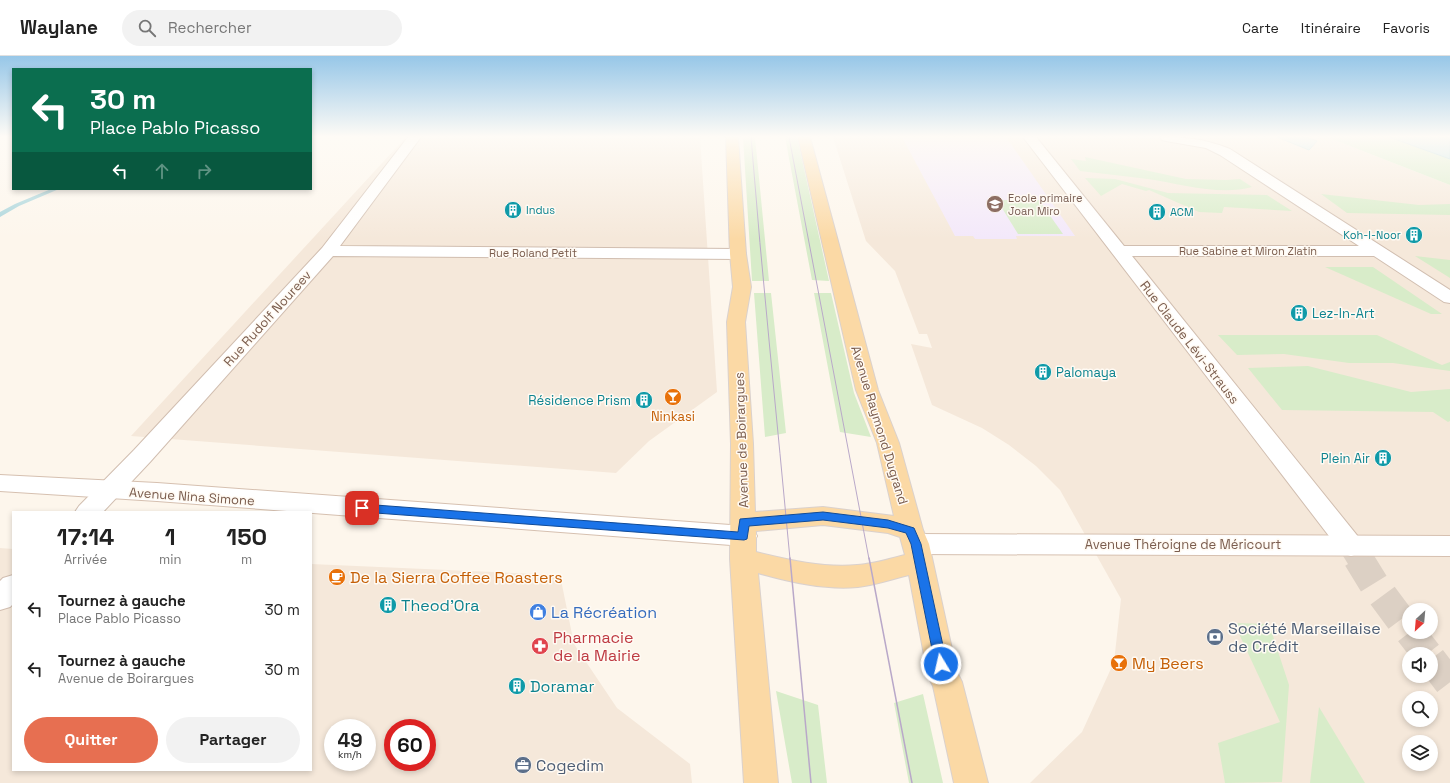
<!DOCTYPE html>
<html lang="fr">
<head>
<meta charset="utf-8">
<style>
  :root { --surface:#fff; --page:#f2f2f2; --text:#222; --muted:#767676; --line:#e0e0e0; --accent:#e76f51 }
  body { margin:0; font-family:"Space Grotesk",sans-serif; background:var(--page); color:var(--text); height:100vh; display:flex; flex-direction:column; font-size:15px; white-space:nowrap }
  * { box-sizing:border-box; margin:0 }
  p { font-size:13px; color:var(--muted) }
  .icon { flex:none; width:22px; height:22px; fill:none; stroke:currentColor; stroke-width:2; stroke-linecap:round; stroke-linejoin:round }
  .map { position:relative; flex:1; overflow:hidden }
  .drawer { position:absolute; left:12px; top:455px; width:300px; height:260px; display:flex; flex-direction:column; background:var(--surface); border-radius:0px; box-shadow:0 2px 6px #0003 }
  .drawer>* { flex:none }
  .top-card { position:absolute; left:12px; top:12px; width:300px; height:122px; border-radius:0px; box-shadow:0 2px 6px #0003; background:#0b6e4f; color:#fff; overflow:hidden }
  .needle { width:26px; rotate:206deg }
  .fabs { position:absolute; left:1402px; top:547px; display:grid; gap:8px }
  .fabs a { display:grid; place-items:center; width:36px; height:36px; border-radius:50%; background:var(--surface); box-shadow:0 2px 6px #0003; font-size:20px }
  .speed { position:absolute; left:324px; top:663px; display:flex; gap:8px; font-size:20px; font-weight:700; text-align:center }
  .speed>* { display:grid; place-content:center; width:52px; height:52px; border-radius:50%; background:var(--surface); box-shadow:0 2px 6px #0003; line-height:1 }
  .speed small { font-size:10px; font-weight:400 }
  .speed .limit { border:6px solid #d22; background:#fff; color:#111 }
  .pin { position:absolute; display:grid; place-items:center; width:34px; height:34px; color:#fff; margin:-17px; border-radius:8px; box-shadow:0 2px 6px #0006 }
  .me { position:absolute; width:44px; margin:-22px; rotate:351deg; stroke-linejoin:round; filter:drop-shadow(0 0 3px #0008) }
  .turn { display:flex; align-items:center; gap:14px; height:84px; padding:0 12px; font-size:18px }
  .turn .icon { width:52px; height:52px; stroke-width:2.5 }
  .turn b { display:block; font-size:28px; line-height:34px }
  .lanes { display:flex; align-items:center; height:38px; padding:0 12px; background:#0003; justify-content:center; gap:20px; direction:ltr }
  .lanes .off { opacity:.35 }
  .eta { display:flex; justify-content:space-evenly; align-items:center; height:68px; text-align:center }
  .eta b { font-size:24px; font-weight:600; line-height:28px }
  .cta { display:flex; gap:8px; margin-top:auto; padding:8px 12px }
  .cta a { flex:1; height:46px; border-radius:24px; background:var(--accent); color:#fff; font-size:16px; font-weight:600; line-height:46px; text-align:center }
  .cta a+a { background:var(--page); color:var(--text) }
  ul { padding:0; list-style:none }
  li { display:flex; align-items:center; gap:12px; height:60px; padding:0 12px }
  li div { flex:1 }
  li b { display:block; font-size:15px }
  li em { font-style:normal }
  header { display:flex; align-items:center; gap:24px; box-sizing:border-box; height:56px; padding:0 20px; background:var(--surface); border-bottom:1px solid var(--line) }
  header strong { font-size:19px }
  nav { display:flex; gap:22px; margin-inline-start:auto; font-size:14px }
  .search { width:280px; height:36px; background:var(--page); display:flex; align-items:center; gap:10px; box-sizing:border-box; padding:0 14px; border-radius:22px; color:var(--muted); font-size:15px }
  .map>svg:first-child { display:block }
  .residential { fill:#f5e8da; fill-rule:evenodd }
  .education { fill:#f3e8fa }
  .green { fill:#d8ecc9 }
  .water { fill:#bfe3e8; stroke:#a5d3da }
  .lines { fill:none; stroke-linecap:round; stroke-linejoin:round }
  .stream { fill:#a5d3da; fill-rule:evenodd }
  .street-tunnel-far1 { stroke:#dcd0c4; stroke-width:24; stroke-dasharray:24 12; stroke-linecap:butt }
  .street-tunnel { stroke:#dcd0c4; stroke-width:30; stroke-dasharray:30 15; stroke-linecap:butt }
  .street-casing { stroke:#d1beb0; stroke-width:2 }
  .secondary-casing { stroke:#d6c0b0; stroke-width:2 }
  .primary-casing { stroke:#dad1cd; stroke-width:2 }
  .street { fill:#fff; fill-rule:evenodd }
  .secondary { fill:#fff; fill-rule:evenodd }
  .primary { fill:#fbd9a5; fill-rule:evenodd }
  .tram-far1 { stroke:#b9a8c9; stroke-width:1 }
  .tram { stroke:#b9a8c9; stroke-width:1.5 }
  .route { fill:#1a73e8; stroke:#114b97 }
  .labels { text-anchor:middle; stroke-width:3; stroke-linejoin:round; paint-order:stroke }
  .far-education-label { font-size:11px; fill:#785e54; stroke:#fffaf3; text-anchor:start }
  .far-culture-label { font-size:11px; fill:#0d838f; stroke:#fffaf3; text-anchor:start }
  .far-street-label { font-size:11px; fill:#7a5c4d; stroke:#fffaf3 }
  .culture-label { font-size:13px; fill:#0d838f; stroke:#fffaf3; text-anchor:start }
  .street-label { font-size:13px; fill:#7a5c4d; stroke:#fffaf3 }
  .food-label { font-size:13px; fill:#c56008; stroke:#fffaf3 }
  .near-food-label { font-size:16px; fill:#c56008; stroke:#fffaf3; text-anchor:start }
  .near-culture-label { font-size:16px; fill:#0d838f; stroke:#fffaf3; text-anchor:start }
  .near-shop-label { font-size:16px; fill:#366cbe; stroke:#fffaf3; text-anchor:start }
  .near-service-label { font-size:16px; fill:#4e5e75; stroke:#fffaf3; text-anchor:start }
  .near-health-label { font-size:16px; fill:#be3a42; stroke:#fffaf3; text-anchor:start }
</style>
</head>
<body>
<header>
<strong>Waylane</strong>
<div class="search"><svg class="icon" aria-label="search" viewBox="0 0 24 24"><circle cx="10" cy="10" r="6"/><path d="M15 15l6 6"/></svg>Rechercher</div>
<nav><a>Carte</a><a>Itinéraire</a><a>Favoris</a></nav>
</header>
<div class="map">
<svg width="1450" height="727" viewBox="0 0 1450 727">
  <rect width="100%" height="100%" fill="#fdf6ec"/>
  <path class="residential" d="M406 81H700L717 336 649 385 616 417 131 380Z
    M833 81H1327L1450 129V727H1030L1082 676 1114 606 1121 543 1060 434 1036 410 1009 389 982 372 932 349 911 288 932 292 927 278H919L895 215 866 185ZM1409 554H1431V576H1409ZM1409 598H1431V620H1409ZM1409 642H1431V664H1409ZM1409 686H1431V708H1409Z
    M0 492 13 493V714H311V508L560 519 574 588 617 652 690 708 692 727H0ZM333 672H367V706H333ZM393 672H427V706H393Z"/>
  <path class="education" d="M902 81H1006L1075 180H1016L1017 183H975L973 180H955Z"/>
  <path class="green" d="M743 81H755L769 225H752Z
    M785 81H797L829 225 812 224Z
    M1327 81H1389L1450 103V129Z
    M1085 101 1186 123 1226 124 1240 123 1252 131C1220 140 1181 128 1148 123 1126 120 1103 118 1080 115L1071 103 1086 105Z
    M1085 122 1115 123 1168 137 1267 139 1292 155 1224 151 1222 157 1199 156 1149 134 1146 135 1122 128 1101 140Z
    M1321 138 1419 149 1450 148V159L1347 157Z
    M997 144H1039L1063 178H1018Z
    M1415 200 1450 204V222Z
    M1325 211H1373L1442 258H1431Z
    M754 237H771L786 377 765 381Z
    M814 237H831L854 337 871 381 840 376Z
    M1218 279H1377L1442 309 1450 306V315L1393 307H1349L1284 298 1237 299Z
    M1308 310 1411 336 1450 333V365L1448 366 1433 356 1282 354 1248 312Z
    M1234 567 1269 568 1289 629 1282 726 1225 727 1218 687 1280 666Z
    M776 635 818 649 827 727H792Z
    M923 638 943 727H909L894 647Z
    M1319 651 1365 727H1310Z"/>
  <path class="water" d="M1277 81H1307L1317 85 1309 94Z
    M1389 81H1450V103Z"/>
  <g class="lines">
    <path class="stream" d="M51 133H59L19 150 0 161V156L15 148Z"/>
    <path class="street-tunnel-far1" d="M1351 490 1359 503"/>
    <path class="street-tunnel" d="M1358 502 1374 528 1409 575
      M1410 576 1427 598
      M1431 603 1450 628"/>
    <defs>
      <path id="street" d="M408 81H421L340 190 738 193 744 194 746 198 744 202 738 203 333 200 150 406 103 456H75L79 450 134 394 322 192Z
        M1023 81H1036L1124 190H1359L1220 99 1206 92 1166 85 1162 84 1160 81C1186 81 1205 83 1230 93L1450 234V247L1444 246 1374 200H1132L1360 483 1364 490 1360 497 1351 500 1342 497Z
        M13 519V548L10 551 0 554V525L3 522Z"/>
      <path id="secondary" d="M0 419 157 427 744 470 753 473 757 480 753 487 744 490 157 445 0 435Z
        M916 478 1450 480V500L916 498 907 495 903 488 907 481Z"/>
      <path id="primary" d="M726 81H738L746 198 751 231 745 266 753 388 755 456 823 451 894 460 877 387 856 334 798 81H810L878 334 899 387 923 474 929 488 957 616 962 626 988 727H954L933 630 928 620 909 519C892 523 875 529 858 531 824 534 790 526 758 517L778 727H744L730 503 731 388 727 266 733 231 730 198ZM823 469 888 477 900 481 905 499C889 503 873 508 857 509 823 512 789 504 756 496V475Z"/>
    </defs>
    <use href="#street" class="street-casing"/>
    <use href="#secondary" class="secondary-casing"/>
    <use href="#primary" class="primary-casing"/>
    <use href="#street" class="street"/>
    <use href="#secondary" class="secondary"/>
    <use href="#primary" class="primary"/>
    <path class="tram-far1" d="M751 81C762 222 777 362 790 503
      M789 81 869 503"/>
    <path class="tram" d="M790 502 811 727
      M869 502 912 727"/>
  </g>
  <linearGradient id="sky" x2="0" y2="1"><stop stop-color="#97c7e8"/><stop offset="0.44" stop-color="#fefbf6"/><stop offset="1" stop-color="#fefbf6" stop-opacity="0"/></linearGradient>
  <rect width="1450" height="183" fill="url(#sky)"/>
  <path class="route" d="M362 448 738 476 740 463 823 456 888 464 914 472 921 488 947 608 945 611 941 613 937 611 935 608 911 488 906 477 888 472 823 464 749 470 747 483 744 484 362 456 359 455 357 452 359 449Z"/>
  <defs>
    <symbol id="school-disc" viewBox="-11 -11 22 22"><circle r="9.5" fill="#8d6e63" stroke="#fffaf3"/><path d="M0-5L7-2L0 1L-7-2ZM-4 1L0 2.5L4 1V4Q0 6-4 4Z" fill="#fff"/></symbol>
    <symbol id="building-disc" viewBox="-11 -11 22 22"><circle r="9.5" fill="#0f9aa8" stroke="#fffaf3"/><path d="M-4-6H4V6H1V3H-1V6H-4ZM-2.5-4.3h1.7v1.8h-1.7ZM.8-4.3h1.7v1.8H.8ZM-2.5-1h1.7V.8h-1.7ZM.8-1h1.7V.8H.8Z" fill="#fff"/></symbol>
    <symbol id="bar-disc" viewBox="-11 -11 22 22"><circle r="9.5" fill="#e8710a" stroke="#fffaf3"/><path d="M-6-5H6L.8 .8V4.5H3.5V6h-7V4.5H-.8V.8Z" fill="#fff"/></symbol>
    <symbol id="cafe-disc" viewBox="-11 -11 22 22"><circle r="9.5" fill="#e8710a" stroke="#fffaf3"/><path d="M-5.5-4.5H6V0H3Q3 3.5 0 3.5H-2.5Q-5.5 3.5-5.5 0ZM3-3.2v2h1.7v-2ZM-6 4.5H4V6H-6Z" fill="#fff"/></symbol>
    <symbol id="shop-disc" viewBox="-11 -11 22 22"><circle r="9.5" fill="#3f7fe0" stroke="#fffaf3"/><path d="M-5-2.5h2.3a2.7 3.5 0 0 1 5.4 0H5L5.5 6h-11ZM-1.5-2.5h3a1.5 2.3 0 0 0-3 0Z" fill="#fff"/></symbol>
    <symbol id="bank-disc" viewBox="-11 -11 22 22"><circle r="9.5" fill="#5c6f8a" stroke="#fffaf3"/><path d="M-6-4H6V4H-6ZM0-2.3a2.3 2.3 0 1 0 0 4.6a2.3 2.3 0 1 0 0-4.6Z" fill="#fff"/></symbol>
    <symbol id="pharmacy-disc" viewBox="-11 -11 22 22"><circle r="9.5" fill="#e0444e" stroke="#fffaf3"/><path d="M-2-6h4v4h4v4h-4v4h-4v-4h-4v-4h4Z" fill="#fff"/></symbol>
    <symbol id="office-disc" viewBox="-11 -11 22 22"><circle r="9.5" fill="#5c6f8a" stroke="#fffaf3"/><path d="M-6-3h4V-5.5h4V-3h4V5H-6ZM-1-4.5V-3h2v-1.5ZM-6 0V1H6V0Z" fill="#fff"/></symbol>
  </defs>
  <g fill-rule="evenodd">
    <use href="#school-disc" x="985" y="138" width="20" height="20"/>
    <use href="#building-disc" x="503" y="144" width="20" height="20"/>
    <use href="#building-disc" x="1147" y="146" width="20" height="20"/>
    <use href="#building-disc" x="1404" y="169" width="20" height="20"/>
    <use href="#building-disc" x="1289" y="247" width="20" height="20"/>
    <use href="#building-disc" x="1033" y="306" width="20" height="20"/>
    <use href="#bar-disc" x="663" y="331" width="20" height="20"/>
    <use href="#building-disc" x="634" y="334" width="20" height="20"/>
    <use href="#building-disc" x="1373" y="392" width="20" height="20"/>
    <use href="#cafe-disc" x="327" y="511" width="20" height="20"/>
    <use href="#building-disc" x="378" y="539" width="20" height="20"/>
    <use href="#shop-disc" x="528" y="546" width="20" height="20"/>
    <use href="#bank-disc" x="1205" y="571" width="20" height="20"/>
    <use href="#pharmacy-disc" x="530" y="580" width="20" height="20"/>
    <use href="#bar-disc" x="1109" y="597" width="20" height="20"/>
    <use href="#building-disc" x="507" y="620" width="20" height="20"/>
    <use href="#office-disc" x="513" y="699" width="20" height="20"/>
  </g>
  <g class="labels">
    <g class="far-education-label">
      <text x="1008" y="146">Ecole primaire<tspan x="1008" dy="13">Joan Miro</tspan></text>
    </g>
    <g class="far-culture-label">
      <text x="526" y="158">Indus</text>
      <text x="1170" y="160">ACM</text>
      <text x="1401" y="183" text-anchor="end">Koh-I-Noor</text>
    </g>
    <g class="far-street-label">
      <text x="1248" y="199">Rue Sabine et Miron Zlatin</text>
      <text x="533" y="201">Rue Roland Petit</text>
    </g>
    <g class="culture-label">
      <text x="1312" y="262">Lez-In-Art</text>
      <text x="1056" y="321">Palomaya</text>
      <text x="631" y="349" text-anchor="end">Résidence Prism</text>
      <text x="1370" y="407" text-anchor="end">Plein Air</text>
    </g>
    <g class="street-label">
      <text transform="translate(267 262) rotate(-48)" y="5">Rue Rudolf Noureev</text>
      <text transform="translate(1190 286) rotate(52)" y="5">Rue Claude Lévi-Strauss</text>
      <text transform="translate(880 369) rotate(73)" y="5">Avenue Raymond Dugrand</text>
      <text transform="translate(741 384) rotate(-92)" y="5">Avenue de Boirargues</text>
      <text transform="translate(192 440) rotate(4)" y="5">Avenue Nina Simone</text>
      <text x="1183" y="493">Avenue Théroigne de Méricourt</text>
    </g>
    <g class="food-label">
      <text x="673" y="365">Ninkasi</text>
    </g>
    <g class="near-food-label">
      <text x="350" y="527">De la Sierra Coffee Roasters</text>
      <text x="1132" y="613">My Beers</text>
    </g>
    <g class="near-culture-label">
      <text x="401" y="555">Theod'Ora</text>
      <text x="530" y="636">Doramar</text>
    </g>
    <g class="near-shop-label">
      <text x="551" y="562">La Récréation</text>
    </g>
    <g class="near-service-label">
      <text x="1228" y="578">Société Marseillaise<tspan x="1228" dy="18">de Crédit</tspan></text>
      <text x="536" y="715">Cogedim</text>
    </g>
    <g class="near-health-label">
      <text x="553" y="587">Pharmacie<tspan x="553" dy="18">de la Mairie</tspan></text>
    </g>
  </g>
</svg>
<div class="fabs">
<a><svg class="needle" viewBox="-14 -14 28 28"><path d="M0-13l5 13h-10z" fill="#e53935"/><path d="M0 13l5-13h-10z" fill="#767676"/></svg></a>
<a><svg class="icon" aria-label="sound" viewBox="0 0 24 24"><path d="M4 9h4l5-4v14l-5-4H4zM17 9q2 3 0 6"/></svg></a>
<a><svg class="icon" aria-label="search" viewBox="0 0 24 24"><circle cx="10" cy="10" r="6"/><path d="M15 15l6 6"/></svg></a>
<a><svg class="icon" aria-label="layers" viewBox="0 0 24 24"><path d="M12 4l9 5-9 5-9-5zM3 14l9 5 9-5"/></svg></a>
</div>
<div class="speed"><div>49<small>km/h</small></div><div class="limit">60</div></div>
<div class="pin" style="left:362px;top:452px;background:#d93025"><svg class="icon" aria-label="arrive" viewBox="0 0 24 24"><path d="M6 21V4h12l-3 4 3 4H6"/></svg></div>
<svg class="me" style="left:941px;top:608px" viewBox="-20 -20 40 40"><circle r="17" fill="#1a73e8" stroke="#fff" stroke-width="3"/><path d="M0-11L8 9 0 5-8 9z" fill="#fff"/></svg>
<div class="top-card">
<div class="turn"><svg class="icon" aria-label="left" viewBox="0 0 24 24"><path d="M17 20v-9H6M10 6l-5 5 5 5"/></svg><div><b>30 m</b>Place Pablo Picasso</div></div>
<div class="lanes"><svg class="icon" aria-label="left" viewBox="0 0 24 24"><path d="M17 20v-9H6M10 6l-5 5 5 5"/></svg><svg class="icon off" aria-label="ahead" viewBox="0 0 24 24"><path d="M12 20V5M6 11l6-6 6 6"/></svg><svg class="icon off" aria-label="right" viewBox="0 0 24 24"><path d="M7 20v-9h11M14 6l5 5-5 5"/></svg></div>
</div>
<section class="drawer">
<div class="eta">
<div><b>17:14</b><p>Arrivée</p></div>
<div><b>1</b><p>min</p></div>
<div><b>150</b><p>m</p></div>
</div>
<ul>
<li><svg class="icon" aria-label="left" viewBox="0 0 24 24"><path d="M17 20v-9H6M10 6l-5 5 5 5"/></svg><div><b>Tournez à gauche</b><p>Place Pablo Picasso</p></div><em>30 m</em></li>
<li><svg class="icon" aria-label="left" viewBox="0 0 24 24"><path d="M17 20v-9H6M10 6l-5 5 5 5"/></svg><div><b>Tournez à gauche</b><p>Avenue de Boirargues</p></div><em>30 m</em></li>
</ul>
<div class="cta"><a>Quitter</a><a>Partager</a></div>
</section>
</div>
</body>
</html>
